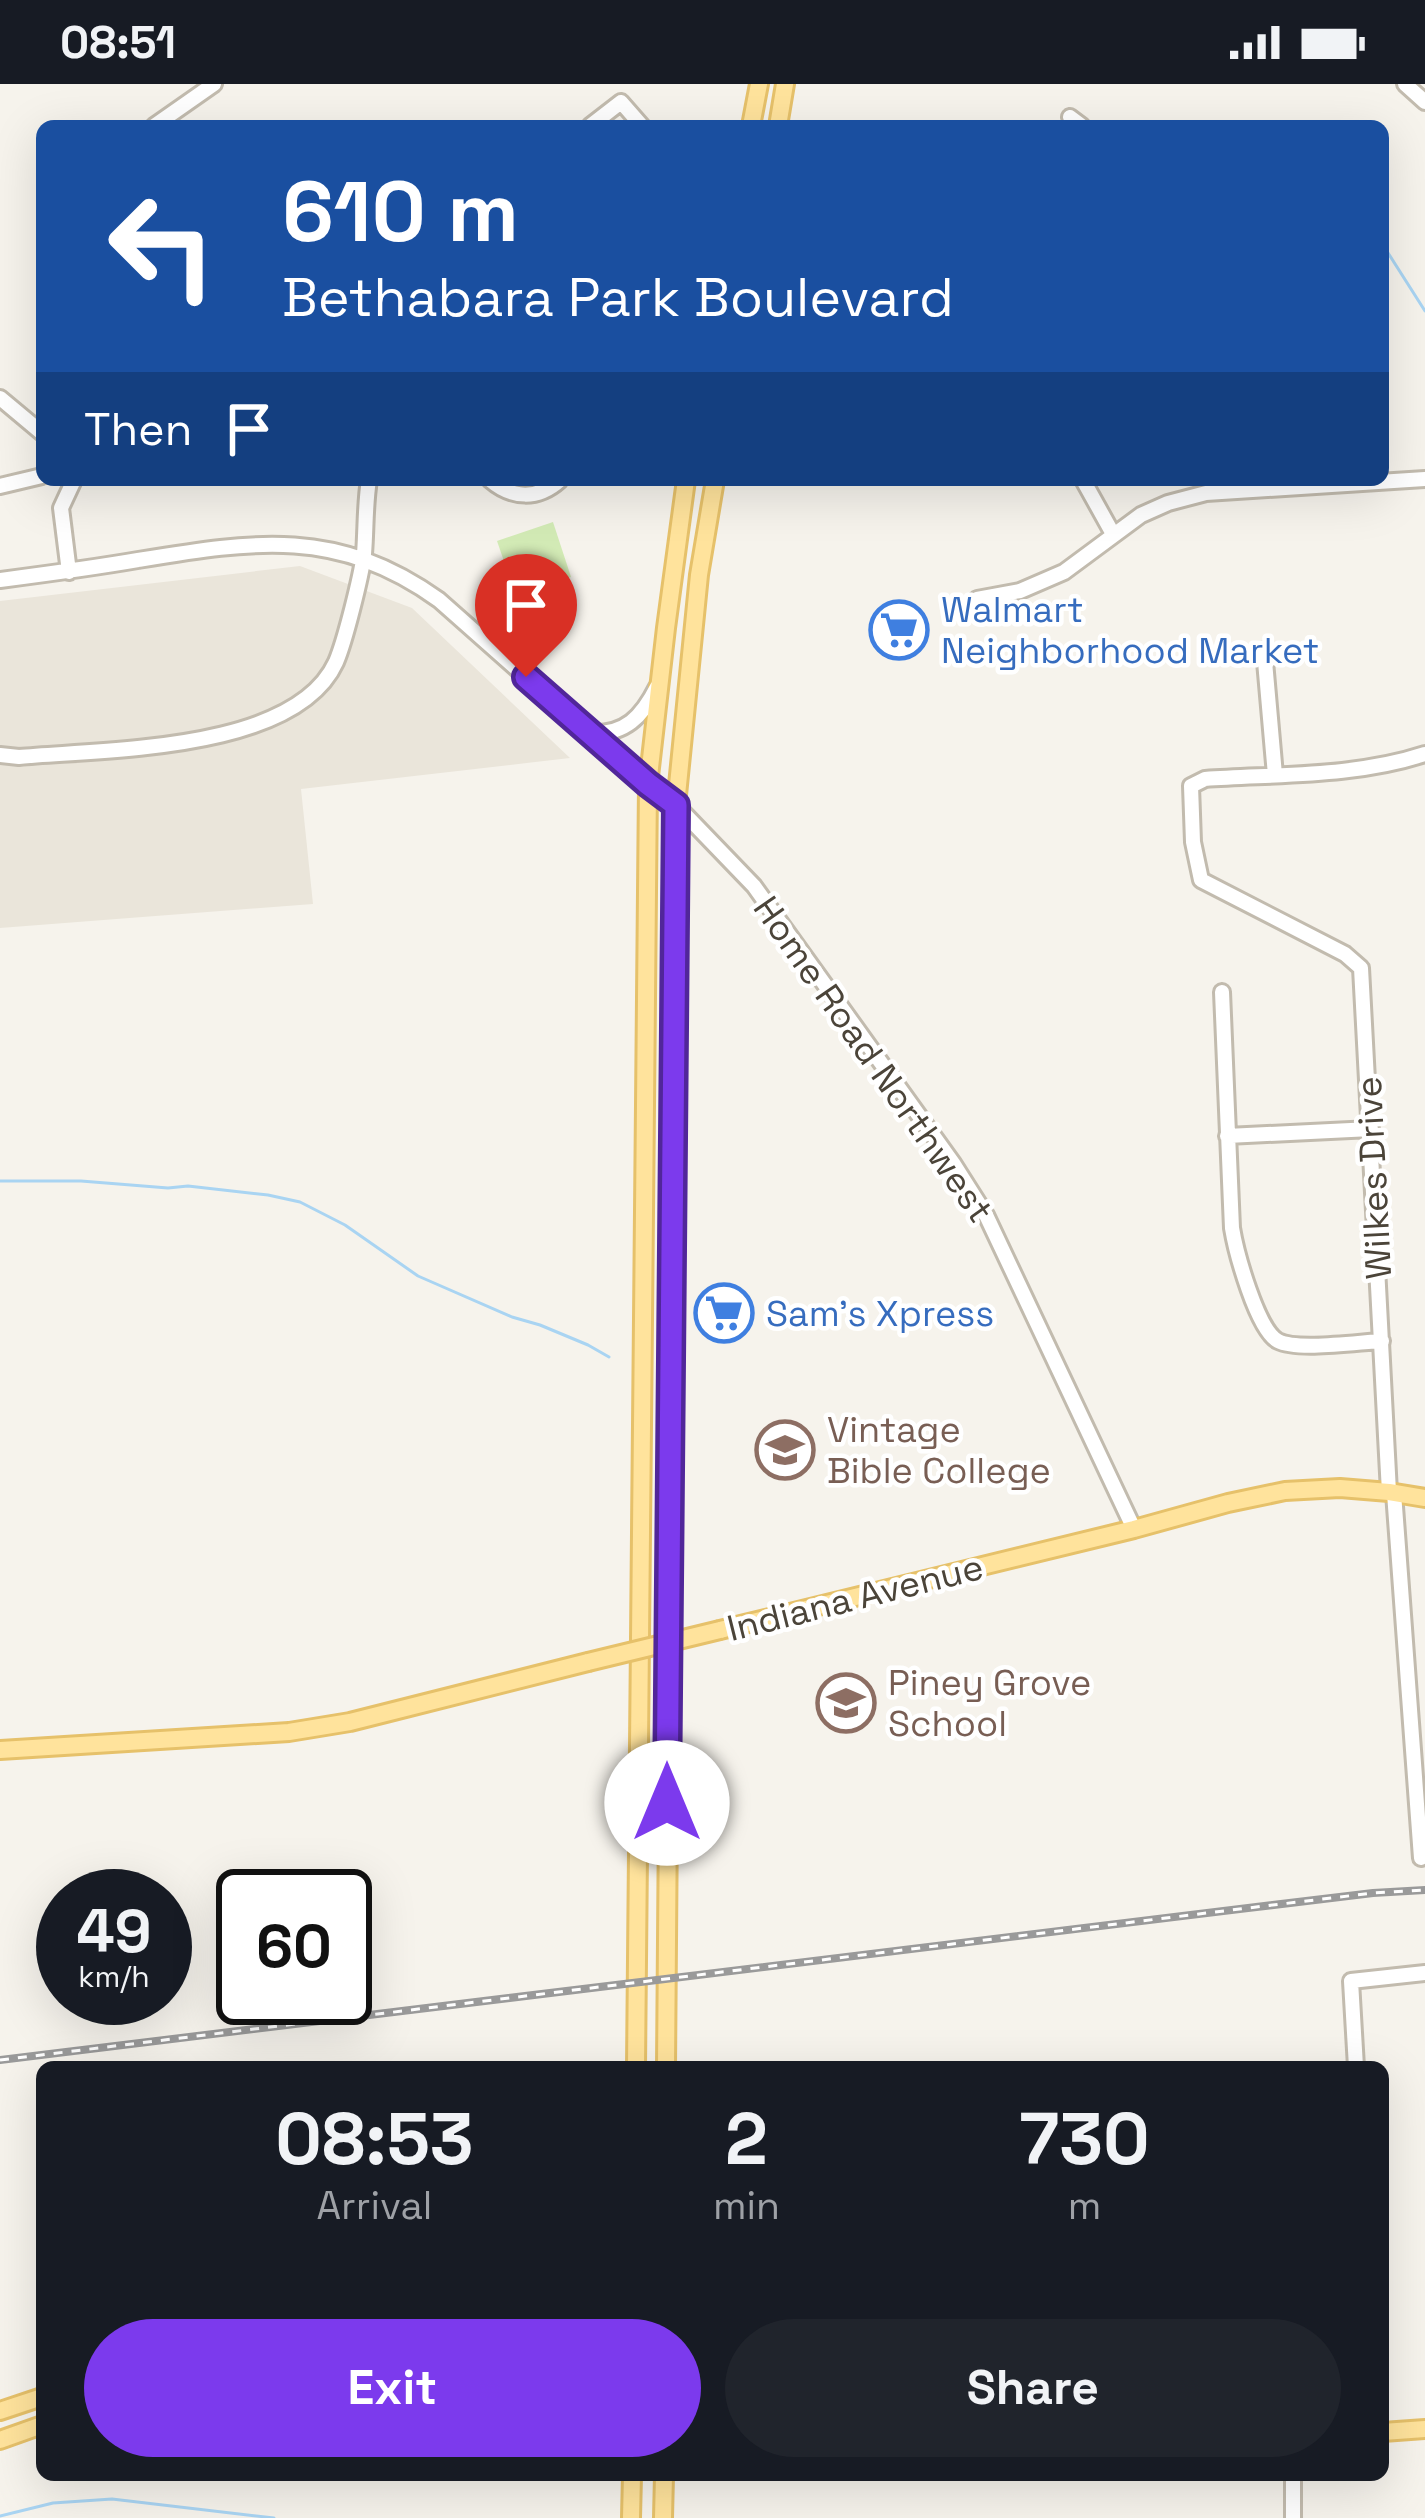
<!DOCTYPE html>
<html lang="en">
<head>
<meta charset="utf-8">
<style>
  :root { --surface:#171b24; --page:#20242c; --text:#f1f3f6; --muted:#9ea1a6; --accent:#7c3aed }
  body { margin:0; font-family:"Space Grotesk",sans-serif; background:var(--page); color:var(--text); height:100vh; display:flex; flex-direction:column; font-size:45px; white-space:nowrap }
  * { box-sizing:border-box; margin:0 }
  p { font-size:39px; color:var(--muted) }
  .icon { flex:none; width:66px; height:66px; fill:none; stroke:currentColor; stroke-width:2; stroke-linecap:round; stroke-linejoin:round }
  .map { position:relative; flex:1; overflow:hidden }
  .sheet { position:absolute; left:36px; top:1977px; width:1353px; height:420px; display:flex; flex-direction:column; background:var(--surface); border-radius:18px; box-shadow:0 12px 48px #0002 }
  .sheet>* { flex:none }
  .hud { position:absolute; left:36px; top:36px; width:1353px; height:366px; border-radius:18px; box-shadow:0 12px 48px #0002; background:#1a4fa0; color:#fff; overflow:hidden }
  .speed { position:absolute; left:36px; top:1785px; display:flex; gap:24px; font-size:60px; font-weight:700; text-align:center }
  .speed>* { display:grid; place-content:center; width:156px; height:156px; border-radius:50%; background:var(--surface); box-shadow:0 12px 48px #0002; line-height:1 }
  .speed small { font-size:30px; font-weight:400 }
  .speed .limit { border:6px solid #111; border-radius:18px; background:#fff; color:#111 }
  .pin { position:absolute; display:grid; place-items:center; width:102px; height:102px; color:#fff; margin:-123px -51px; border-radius:50% 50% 50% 0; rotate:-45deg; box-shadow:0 0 12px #0007 }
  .pin .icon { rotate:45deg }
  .me { position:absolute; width:132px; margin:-66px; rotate:0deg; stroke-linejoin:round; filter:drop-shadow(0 0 9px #0008) }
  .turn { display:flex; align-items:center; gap:42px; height:252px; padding:0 48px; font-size:54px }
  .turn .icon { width:156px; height:156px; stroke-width:2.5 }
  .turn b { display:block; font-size:84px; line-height:102px }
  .then { display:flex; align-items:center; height:114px; padding:0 48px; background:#0003; gap:24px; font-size:45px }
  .eta { display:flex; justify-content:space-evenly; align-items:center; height:204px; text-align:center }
  .eta b { font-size:72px; font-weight:700; line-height:84px }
  .primary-button { display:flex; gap:24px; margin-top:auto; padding:24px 48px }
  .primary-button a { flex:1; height:138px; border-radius:72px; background:var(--accent); color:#fff; font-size:48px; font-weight:700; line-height:138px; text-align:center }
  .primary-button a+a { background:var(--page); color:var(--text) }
  .status { display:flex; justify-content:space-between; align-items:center; height:84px; padding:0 60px; background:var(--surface); direction:ltr }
  .status svg { height:33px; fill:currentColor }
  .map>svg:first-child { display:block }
  .residential { fill:#eae5da }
  .green { fill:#d2eab5 }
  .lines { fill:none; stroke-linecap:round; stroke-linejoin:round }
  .stream { stroke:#a9d4f2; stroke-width:3 }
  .minor-casing { stroke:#c2bbae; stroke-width:20 }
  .major-casing { stroke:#e6c16a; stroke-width:22 }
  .minor { stroke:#fff; stroke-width:14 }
  .major { stroke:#ffe39c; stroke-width:16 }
  .rail-casing { stroke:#9a9a9a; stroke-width:8 }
  .rail { stroke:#fff; stroke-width:3; stroke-dasharray:9; stroke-linecap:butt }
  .major-bridge-casing { stroke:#e6c16a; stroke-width:22; stroke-linecap:butt }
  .major-bridge { stroke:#ffe39c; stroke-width:16 }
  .route-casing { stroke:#51269a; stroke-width:30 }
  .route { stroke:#7c3aed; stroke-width:21 }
  .labels { text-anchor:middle; stroke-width:9; stroke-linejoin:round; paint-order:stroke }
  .shop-label { font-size:36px; fill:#366cbe; stroke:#fff; text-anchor:start }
  .street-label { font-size:36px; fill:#4b4439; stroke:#fff }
  .education-label { font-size:36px; fill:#785e54; stroke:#fff; text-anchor:start }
</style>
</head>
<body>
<div class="status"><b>08:51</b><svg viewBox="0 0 49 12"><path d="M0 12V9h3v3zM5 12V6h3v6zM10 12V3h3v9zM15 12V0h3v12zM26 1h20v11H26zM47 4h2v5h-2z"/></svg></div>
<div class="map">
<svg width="1425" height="2434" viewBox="0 0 1425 2434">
  <rect width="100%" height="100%" fill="#f6f3ec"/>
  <path class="residential" d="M300 482 412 524 570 674 301 705 313 820 0 844V517Z"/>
  <path class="green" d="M553 438 571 493 516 512 497 457Z"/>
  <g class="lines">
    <path class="stream" d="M1383 161 1425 227
      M0 1097H81L168 1104 188 1102 268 1111 300 1118 345 1141 418 1192 512 1233 540 1241 588 1261 609 1273
      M0 2432 53 2419 112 2415 274 2434"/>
    <defs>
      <path id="minor" d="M1405 0 1425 18
        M1070 33 1082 42
        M154 42 214 0
        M590 42 621 18 642 42
        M0 314 42 349
        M490 396C512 415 538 416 560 396
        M1083 396 1113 450
        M0 402 42 392
        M69 488 61 424 74 396
        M0 496C46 490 92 484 138 476 254 457 337 443 439 516L648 701 676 721 754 802 953 1079 986 1131 1134 1445
        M977 515 1020 507 1064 488 1141 431 1168 419 1206 409 1425 395
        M1264 566 1275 691
        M590 649C625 651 642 633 657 603
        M0 671 19 673C105 665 295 668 336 578 345 557 361 493 364 470 366 445 365 420 369 396
        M1222 908 1232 1144C1236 1168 1257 1246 1278 1257 1297 1267 1359 1258 1382 1257
        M1227 1052 1371 1045
        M1389 1408 1361 884 1345 870 1201 796 1193 758 1191 702 1205 695C1278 690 1355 693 1425 670
        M1394 1409 1421 1774
        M1356 1983 1351 1897 1425 1889
        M1293 2391V2434"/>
      <path id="major" d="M751 42 759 0
        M778 42 785 0
        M720 1546 1134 1445 1228 1419 1285 1407 1340 1404 1389 1408 1425 1414
        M0 1666 289 1648 350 1638 588 1578
        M636 1983 648 701 666 544 686 396
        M666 1983 676 721 699 491 715 396
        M0 2327 42 2313
        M1383 2348 1425 2345
        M0 2356 42 2341
        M631 2434 632 2391
        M663 2434 664 2391"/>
    </defs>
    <use href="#minor" class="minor-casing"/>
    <use href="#major" class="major-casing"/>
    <use href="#minor" class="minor"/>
    <use href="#major" class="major"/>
    <defs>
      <path id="rail" d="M0 1976 1248 1824 1373 1809 1425 1806"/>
    </defs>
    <use href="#rail" class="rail-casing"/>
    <use href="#rail" class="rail"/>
    <defs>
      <path id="major-bridge" d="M588 1578 720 1546"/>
    </defs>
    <use href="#major-bridge" class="major-bridge-casing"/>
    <use href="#major-bridge" class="major-bridge"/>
  </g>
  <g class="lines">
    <defs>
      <path id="route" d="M526 593 648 700 676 721 667 1719"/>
    </defs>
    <use href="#route" class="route-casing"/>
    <use href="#route" class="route"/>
  </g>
  <defs>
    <symbol id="supermarket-ring" viewBox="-11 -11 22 22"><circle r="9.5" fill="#fff" stroke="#3f7fe0" stroke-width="1.5"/><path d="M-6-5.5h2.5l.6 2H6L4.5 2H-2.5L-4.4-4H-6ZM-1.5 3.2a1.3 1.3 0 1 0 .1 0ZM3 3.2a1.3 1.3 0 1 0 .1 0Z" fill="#3f7fe0"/></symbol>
    <symbol id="university-ring" viewBox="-11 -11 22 22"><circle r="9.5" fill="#fff" stroke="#8d6e63" stroke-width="1.5"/><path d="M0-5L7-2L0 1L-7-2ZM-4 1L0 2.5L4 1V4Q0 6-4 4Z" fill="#8d6e63"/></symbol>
    <symbol id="school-ring" viewBox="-11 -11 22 22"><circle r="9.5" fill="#fff" stroke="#8d6e63" stroke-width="1.5"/><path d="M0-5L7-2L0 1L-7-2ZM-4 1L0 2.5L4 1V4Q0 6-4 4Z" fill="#8d6e63"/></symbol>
  </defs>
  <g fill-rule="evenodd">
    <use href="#supermarket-ring" x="866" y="513" width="66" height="66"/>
    <use href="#supermarket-ring" x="691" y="1196" width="66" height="66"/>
    <use href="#university-ring" x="752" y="1333" width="66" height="66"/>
    <use href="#school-ring" x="813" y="1586" width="66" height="66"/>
  </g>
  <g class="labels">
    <g class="shop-label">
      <text x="941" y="538">Walmart<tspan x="941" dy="41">Neighborhood Market</tspan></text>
      <text x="766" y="1242">Sam's Xpress</text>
    </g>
    <g class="street-label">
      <text transform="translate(874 975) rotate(55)" y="13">Home Road Northwest</text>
      <text transform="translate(1373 1094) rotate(-93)" y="13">Wilkes Drive</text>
      <text transform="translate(855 1513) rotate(-14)" y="13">Indiana Avenue</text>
    </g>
    <g class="education-label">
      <text x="827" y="1358">Vintage<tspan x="827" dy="41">Bible College</tspan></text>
      <text x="888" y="1611">Piney Grove<tspan x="888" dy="41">School</tspan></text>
    </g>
  </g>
</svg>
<div class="speed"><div>49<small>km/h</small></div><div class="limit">60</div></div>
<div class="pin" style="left:526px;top:593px;background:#d93025"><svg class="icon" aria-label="arrive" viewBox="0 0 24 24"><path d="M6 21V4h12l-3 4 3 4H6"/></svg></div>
<svg class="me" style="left:667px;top:1719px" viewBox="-20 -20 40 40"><circle r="19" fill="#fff"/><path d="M0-13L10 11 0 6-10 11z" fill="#7c3aed"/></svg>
<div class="hud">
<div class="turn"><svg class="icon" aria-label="left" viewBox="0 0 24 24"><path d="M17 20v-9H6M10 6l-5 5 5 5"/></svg><div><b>610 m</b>Bethabara Park Boulevard</div></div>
<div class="then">Then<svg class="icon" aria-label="arrive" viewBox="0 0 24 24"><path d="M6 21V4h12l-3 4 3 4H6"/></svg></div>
</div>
<section class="sheet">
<div class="eta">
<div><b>08:53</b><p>Arrival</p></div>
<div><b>2</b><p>min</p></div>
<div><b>730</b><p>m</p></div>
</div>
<div class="primary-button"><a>Exit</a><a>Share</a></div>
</section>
</div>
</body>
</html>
